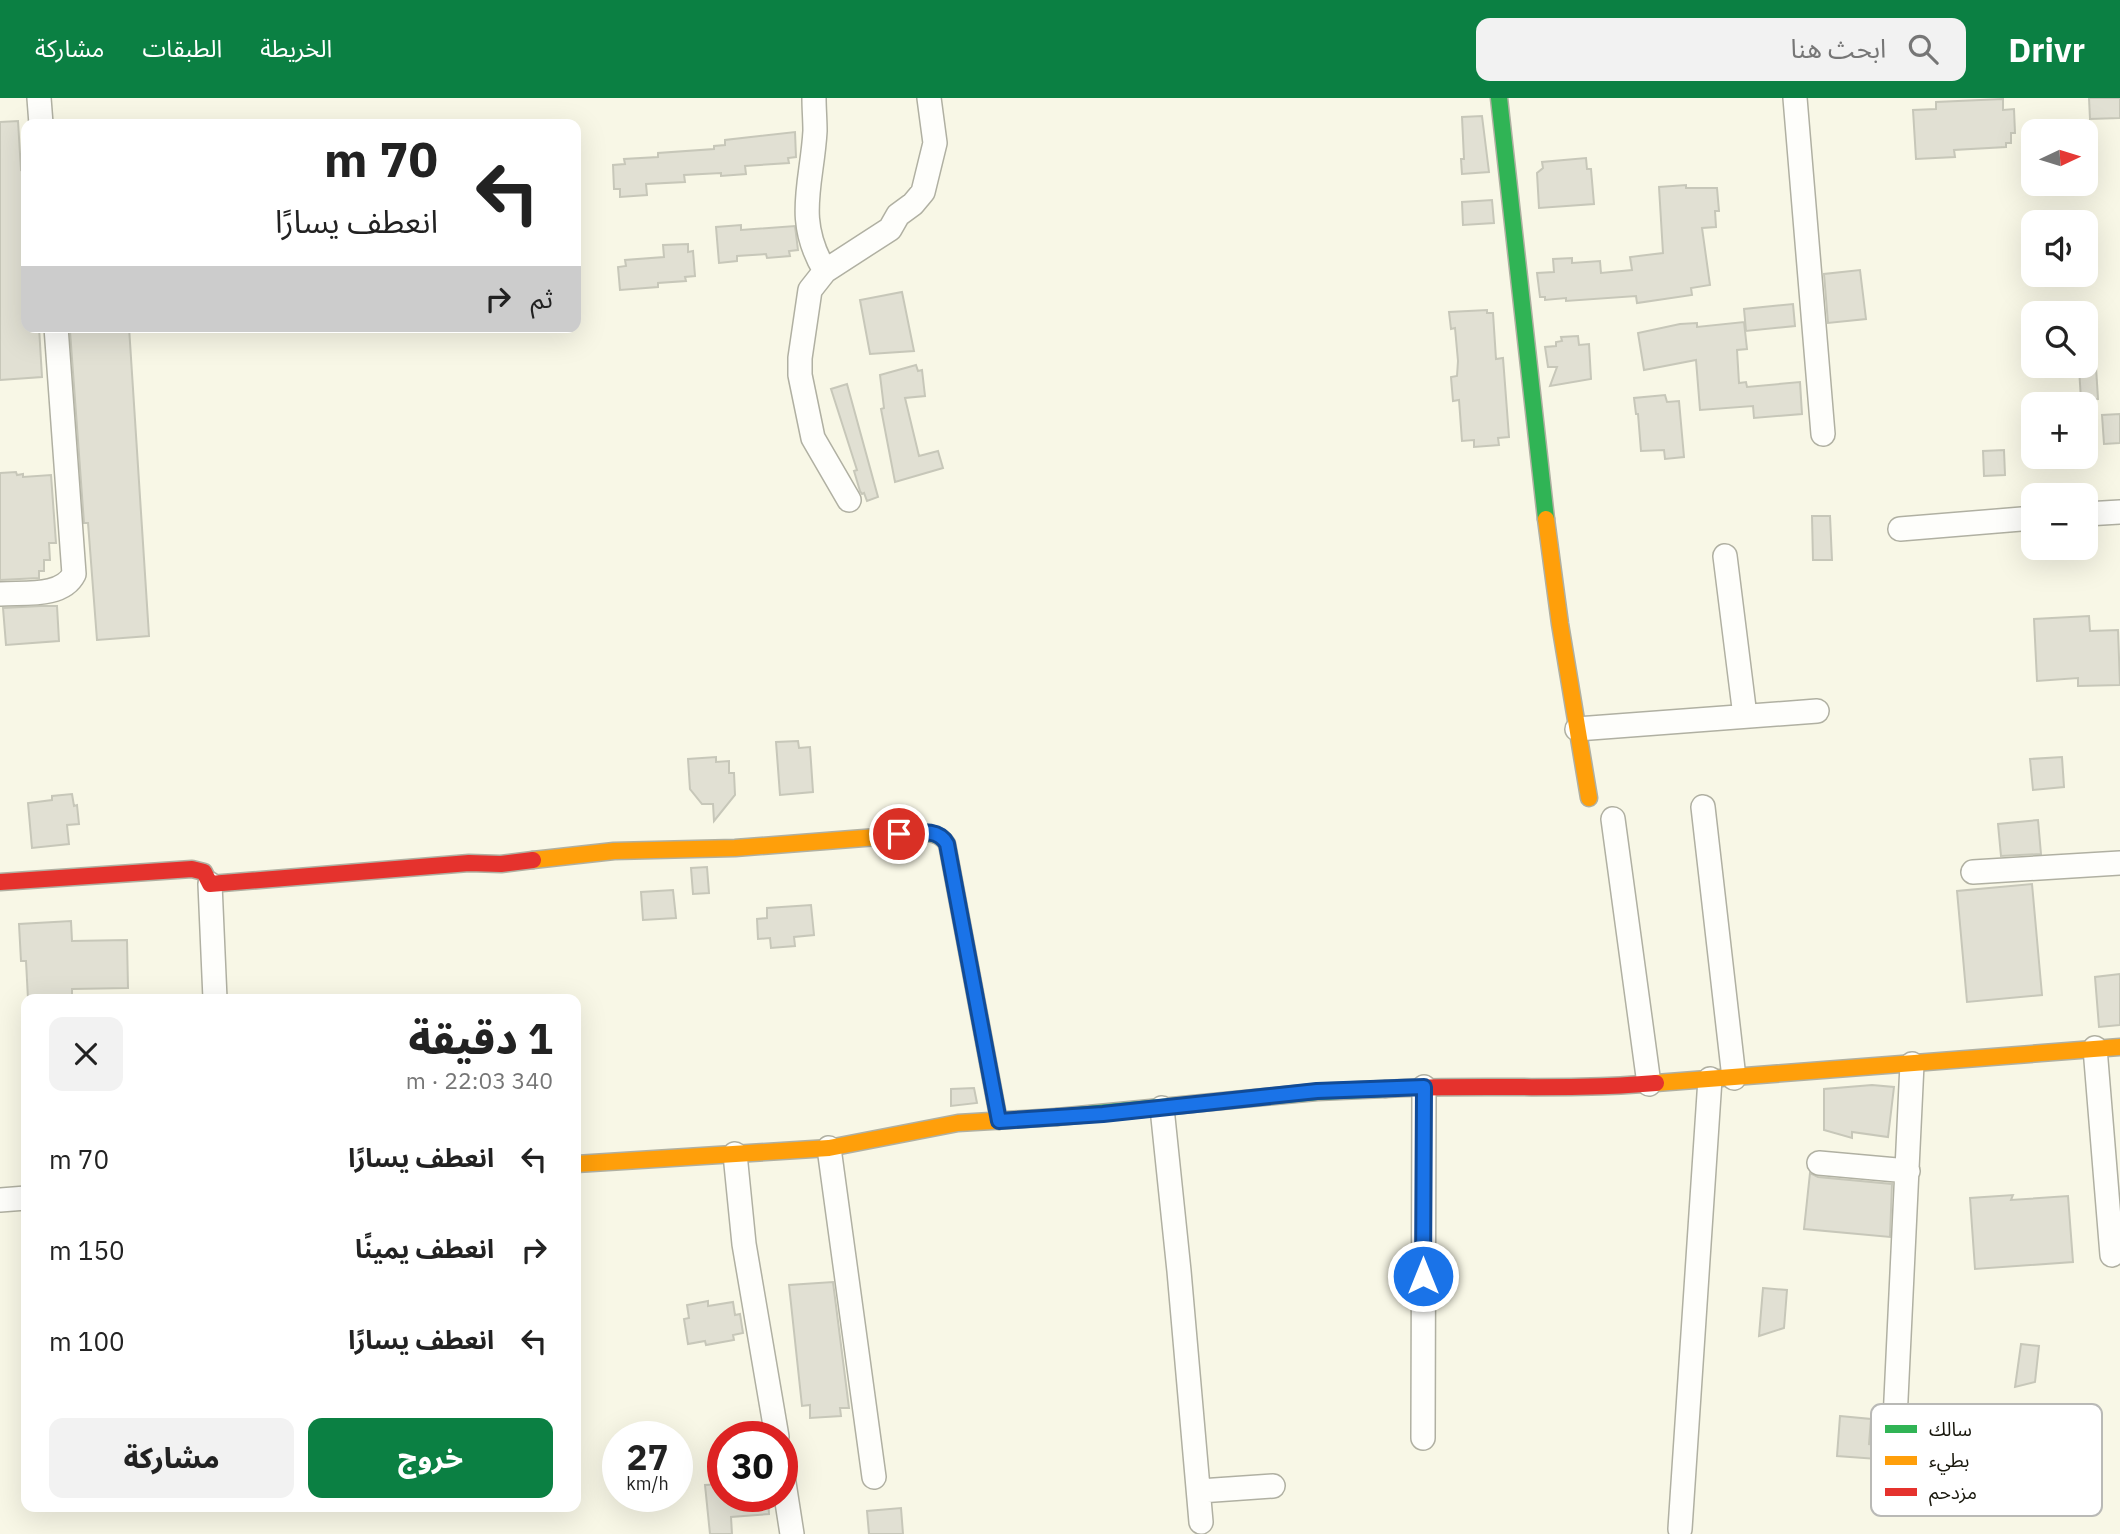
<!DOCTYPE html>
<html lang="ar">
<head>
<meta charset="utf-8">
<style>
  :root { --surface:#fff; --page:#f2f2f2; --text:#222; --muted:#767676; --accent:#0b8043 }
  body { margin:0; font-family:"IBM Plex Sans","Noto Sans Arabic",sans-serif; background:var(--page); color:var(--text); direction:rtl; height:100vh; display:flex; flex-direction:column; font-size:26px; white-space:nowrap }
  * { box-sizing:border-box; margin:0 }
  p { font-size:23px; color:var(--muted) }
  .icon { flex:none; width:38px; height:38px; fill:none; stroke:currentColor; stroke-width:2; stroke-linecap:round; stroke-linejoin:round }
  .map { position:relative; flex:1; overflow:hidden; direction:ltr }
  .drawer { position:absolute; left:21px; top:896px; width:560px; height:518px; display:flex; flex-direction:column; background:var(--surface); border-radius:14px; box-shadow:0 7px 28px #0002; direction:rtl }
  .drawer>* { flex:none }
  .hud { position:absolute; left:21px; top:21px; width:560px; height:214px; border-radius:14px; box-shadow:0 7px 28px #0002; direction:rtl; background:#fff; color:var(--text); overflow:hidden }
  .needle { width:46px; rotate:86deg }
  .fabs { position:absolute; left:2021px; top:21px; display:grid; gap:14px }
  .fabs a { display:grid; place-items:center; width:77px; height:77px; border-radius:14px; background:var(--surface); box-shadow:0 7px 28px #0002; font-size:35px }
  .speed { position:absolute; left:602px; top:1323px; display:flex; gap:14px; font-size:35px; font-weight:700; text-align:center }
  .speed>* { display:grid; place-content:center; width:91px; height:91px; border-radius:50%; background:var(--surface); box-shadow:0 7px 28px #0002; line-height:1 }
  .speed small { font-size:18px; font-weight:400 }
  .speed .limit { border:10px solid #d22; background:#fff; color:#111 }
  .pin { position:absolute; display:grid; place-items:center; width:60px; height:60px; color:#fff; margin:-30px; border:4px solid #fff; border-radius:50%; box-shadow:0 2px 7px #0007 }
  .me { position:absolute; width:77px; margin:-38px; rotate:0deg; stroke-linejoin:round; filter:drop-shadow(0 0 5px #0008) }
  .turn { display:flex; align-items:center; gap:24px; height:147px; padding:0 28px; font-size:32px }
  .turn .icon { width:91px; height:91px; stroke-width:2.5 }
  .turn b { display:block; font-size:49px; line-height:60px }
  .then { display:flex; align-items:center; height:66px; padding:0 28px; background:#0003; gap:14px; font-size:26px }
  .round { display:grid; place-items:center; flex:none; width:74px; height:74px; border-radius:14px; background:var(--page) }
  .overview { display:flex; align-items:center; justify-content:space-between; height:119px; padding:0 28px }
  h1 { font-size:42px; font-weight:800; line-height:52px }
  .button { display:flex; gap:14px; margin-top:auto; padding:14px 28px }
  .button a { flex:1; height:80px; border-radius:14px; background:var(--accent); color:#fff; font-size:28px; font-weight:800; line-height:80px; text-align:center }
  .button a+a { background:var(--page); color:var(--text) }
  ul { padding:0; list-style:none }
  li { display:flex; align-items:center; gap:21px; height:91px; padding:0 28px }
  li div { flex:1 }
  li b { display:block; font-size:26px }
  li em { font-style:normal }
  header { display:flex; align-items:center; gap:42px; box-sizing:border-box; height:98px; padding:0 35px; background:var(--accent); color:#fff }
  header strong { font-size:33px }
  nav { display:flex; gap:38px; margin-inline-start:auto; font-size:24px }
  .search { width:490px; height:63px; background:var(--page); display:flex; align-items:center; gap:18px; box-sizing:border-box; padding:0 24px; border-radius:14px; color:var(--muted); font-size:26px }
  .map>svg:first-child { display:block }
  .building { fill:#e1e0d3; stroke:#c7c7b9; stroke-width:2 }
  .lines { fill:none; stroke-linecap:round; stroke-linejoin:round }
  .street-casing { stroke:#b0b0a2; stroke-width:26 }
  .fast-casing { stroke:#b0b0a2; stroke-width:19 }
  .slow-casing { stroke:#b0b0a2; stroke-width:19 }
  .jam-casing { stroke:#b0b0a2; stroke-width:19 }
  .street { stroke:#fefefb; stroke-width:23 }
  .fast { stroke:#30b455; stroke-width:16 }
  .slow { stroke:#ff9f0a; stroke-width:16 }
  .jam { stroke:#e5322d; stroke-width:16 }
  .route-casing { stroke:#114b97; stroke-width:18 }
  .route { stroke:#1a73e8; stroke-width:12 }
  .key { fill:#fff; stroke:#b9b9b6; stroke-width:2 }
  .key-label { font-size:19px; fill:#17160b }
</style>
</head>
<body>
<header>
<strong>Drivr</strong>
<div class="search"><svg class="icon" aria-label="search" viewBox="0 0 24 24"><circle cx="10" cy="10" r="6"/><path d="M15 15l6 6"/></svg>ابحث هنا</div>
<nav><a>الخريطة</a><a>الطبقات</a><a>مشاركة</a></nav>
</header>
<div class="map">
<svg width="2120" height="1436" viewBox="0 0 2120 1436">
  <rect width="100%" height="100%" fill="#f8f7e6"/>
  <path class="building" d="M2089 0H2120V20L2090 21Z
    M2003 1V12L2014 11 2015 35H2011V45H2006V49L1954 52 1955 59 1916 61 1913 12 1936 11V4Z
    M1482 18 1489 74 1462 76 1461 61H1464L1462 19Z
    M18 23 21 72 26 71V229H39L42 279 0 282V24Z
    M795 34 796 59 788 60 789 65 745 68 746 76 721 78V75L684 77 685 84 646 86 647 97 620 99V91H614L613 67 625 66 624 61 658 59V55L714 51V48L725 47V42Z
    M1586 60 1587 71H1591L1594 106 1539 110 1537 75 1543 70 1542 64Z
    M1686 87V90H1717L1719 113H1715L1716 129 1702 130 1710 187 1691 190 1692 197 1637 205 1636 198 1566 203V200L1545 202V199H1540L1537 175 1554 174 1553 161 1572 160V165L1600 163 1601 175 1632 172 1630 159 1663 155 1659 89Z
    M1492 102 1494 125 1463 127 1462 104Z
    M741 127V132L795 128 798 152 789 153 790 158 767 160 766 156 737 158V163L719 165 716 129Z
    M688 146V154L693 153 695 178 685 179 686 183 658 185V189L620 192 618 169 626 168 625 162 664 159 663 147Z
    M1860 172 1866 221 1828 225 1824 176Z
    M902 194 914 253 870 256 860 202Z
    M1793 206 1795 228 1746 233 1744 211Z
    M1487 212V215H1493L1496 261 1503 260 1509 339 1498 340 1499 347 1474 349V342L1462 343 1459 302 1453 303 1451 279 1457 278 1458 263 1455 230 1451 231 1449 214Z
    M1744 224 1747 251 1737 252 1739 285 1746 284 1747 289 1800 284 1802 316 1754 320 1753 308 1700 312 1696 262 1644 272 1638 235 1680 226 1697 225V229Z
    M111 229H129L149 538 97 542 88 425H84L70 233Z
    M1578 238 1579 247 1589 246 1591 281 1550 288 1557 269H1548L1545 249 1556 248V244L1562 243 1561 239Z
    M916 267 918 273 922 272 925 298 905 300 919 358 938 353 943 370 895 384 881 311 884 310 880 277Z
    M2096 269 2098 301 2081 302 2079 270Z
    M847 286 878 399 867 403 864 395 862 396 860 393 854 373 857 372 831 291Z
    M1665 297 1667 304 1679 303 1684 359 1665 361 1664 352 1641 353 1638 316H1636L1634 300Z
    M2120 316V345L2104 346 2102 317Z
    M2004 352 2005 377 1984 378 1983 353Z
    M16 374 17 377 23 376V379L51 377 56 445H49L50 462H44V473H39V480L0 482V375Z
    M1812 418H1830L1832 462H1813Z
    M41 508H57L59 543 6 547 3 510Z
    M2089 518 2090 533 2118 532 2120 587 2078 588V580L2037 583 2034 521Z
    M798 643 799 650 810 649 813 694 780 697 776 644Z
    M716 659V664L729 663V675H734L735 697 714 723 713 706H702L690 691 688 661Z
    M2062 659 2064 689 2033 692 2030 661Z
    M72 696 74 708 77 707 79 726 67 727 69 746 32 750 28 705 52 702V698Z
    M2038 722 2041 756 2001 758 1998 726Z
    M707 769 709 795 693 796 691 770Z
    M2032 786 2042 897 1967 904 1957 793Z
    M673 792 676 820 643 822 641 794Z
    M811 807 814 837 794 839 795 848 771 850 770 840 758 841 757 821 767 820V810Z
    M71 823 72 843 127 842 128 890 72 891V899L28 901 26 863H21L19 826Z
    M2120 876V927L2099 929 2095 879Z
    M1872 987 1894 989 1888 1039 1852 1034V1040L1824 1032V991Z
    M974 990 977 1005 951 1008V991Z
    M1810 1075 1818 1079 1892 1086 1890 1139 1804 1131Z
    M2013 1097 2011 1102 2068 1098 2073 1164 1975 1171 1970 1100Z
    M833 1184 849 1310H840L841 1318 810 1320V1307L802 1308 789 1187Z
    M1763 1190 1787 1192 1784 1230 1759 1238Z
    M708 1203V1208L733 1204 735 1217 740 1216 743 1235 733 1237 734 1242 706 1247 705 1243 688 1246 684 1221 689 1220 687 1207Z
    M2021 1246 2039 1248 2035 1284 2015 1289Z
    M1840 1318 1871 1321 1869 1346 1878 1347 1877 1361 1837 1358Z
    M723 1386V1398H768L769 1416 731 1419 732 1436H710L705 1387Z
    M901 1410 903 1436H869L867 1413Z"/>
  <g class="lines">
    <defs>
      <path id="street" d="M39 0 41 26
        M814 0C814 11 815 22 815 33 812 87 794 121 825 173
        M1795 0 1823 336
        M849 402 813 340 800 277V260L810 192 825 173 890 131 898 117 913 106 923 94 935 45 929 0
        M2086 416 2120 414
        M1900 431 2034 420
        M1725 458 1745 618
        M0 496C23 494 62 500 74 476L56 229
        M1577 631 1817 613
        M1703 709 1734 980
        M1613 721 1649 986
        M1973 774 2120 765
        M210 786 215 901
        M2095 950 2112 1157
        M1162 1010 1179 1173 1201 1424
        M829 1050 874 1379
        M735 1056 744 1146 777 1339
        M1819 1065 1908 1073
        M0 1102 26 1100
        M1895 1322 1912 966
        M1423 1340 1424 989
        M782 1372 792 1436
        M1200 1393 1273 1388
        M1680 1431 1710 981"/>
      <path id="fast" d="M1499 0 1546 421
        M890 738C908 737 936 728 947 746L999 1023
        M1057 1019 1317 994 1385 991"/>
      <path id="slow" d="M1546 421 1560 526 1589 700
        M533 762 614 753 735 750 890 738
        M1656 985 2120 949
        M576 1066 829 1050 958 1025 1057 1019"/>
      <path id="jam" d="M0 784 192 771 204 774 210 786 469 765 501 766 533 762
        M1385 991C1476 986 1566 993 1656 985"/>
    </defs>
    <use href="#street" class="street-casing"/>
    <use href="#fast" class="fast-casing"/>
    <use href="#slow" class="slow-casing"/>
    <use href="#jam" class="jam-casing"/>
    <use href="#street" class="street"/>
    <use href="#fast" class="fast"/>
    <use href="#slow" class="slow"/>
    <use href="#jam" class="jam"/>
  </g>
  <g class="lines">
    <defs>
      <path id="route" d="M899 736C916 735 938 729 947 746L999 1023 1103 1016 1317 993 1424 989 1423 1178"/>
    </defs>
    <use href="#route" class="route-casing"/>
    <use href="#route" class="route"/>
  </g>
  <rect x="1871" y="1306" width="231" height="112" rx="10" class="key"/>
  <rect x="1885" y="1327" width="32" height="8" fill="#30b455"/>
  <rect x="1885" y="1358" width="32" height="9" fill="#ff9f0a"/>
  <rect x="1885" y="1390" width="32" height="8" fill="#e5322d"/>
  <g class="key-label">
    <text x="1929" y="1338">سالك</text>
    <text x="1929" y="1369">بطيء</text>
    <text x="1929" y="1401">مزدحم</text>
  </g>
</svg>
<div class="fabs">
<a><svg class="needle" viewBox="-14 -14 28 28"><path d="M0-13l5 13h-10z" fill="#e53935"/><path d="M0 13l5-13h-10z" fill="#767676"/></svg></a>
<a><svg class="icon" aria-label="sound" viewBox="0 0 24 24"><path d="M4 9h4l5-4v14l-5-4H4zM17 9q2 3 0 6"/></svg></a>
<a><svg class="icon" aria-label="search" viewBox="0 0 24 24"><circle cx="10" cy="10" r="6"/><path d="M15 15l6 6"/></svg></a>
<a>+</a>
<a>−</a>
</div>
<div class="speed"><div>27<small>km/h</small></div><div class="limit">30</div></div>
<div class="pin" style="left:899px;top:736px;background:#d93025"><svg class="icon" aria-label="arrive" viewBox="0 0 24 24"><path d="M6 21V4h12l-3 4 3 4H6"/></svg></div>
<svg class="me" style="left:1423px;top:1178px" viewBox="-20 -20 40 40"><circle r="17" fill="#1a73e8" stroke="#fff" stroke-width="3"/><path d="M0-11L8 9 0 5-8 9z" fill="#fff"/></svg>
<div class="hud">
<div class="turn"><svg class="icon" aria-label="left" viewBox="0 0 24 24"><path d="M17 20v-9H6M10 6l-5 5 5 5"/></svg><div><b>70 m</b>انعطف يسارًا</div></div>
<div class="then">ثم<svg class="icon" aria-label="right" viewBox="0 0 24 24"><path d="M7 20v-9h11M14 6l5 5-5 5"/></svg></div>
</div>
<section class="drawer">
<div class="overview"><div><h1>1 دقيقة</h1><p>340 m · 22:03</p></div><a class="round"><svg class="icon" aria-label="close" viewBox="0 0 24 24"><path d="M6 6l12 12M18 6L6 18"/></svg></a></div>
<ul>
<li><svg class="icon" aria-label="left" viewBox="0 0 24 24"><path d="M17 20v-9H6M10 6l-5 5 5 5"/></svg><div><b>انعطف يسارًا</b></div><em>70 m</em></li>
<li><svg class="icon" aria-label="right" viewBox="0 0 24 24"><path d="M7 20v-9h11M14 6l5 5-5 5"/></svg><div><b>انعطف يمينًا</b></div><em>150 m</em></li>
<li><svg class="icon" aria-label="left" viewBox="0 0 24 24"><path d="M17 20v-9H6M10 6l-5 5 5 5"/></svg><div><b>انعطف يسارًا</b></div><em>100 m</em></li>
</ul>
<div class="button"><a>خروج</a><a>مشاركة</a></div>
</section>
</div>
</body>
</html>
